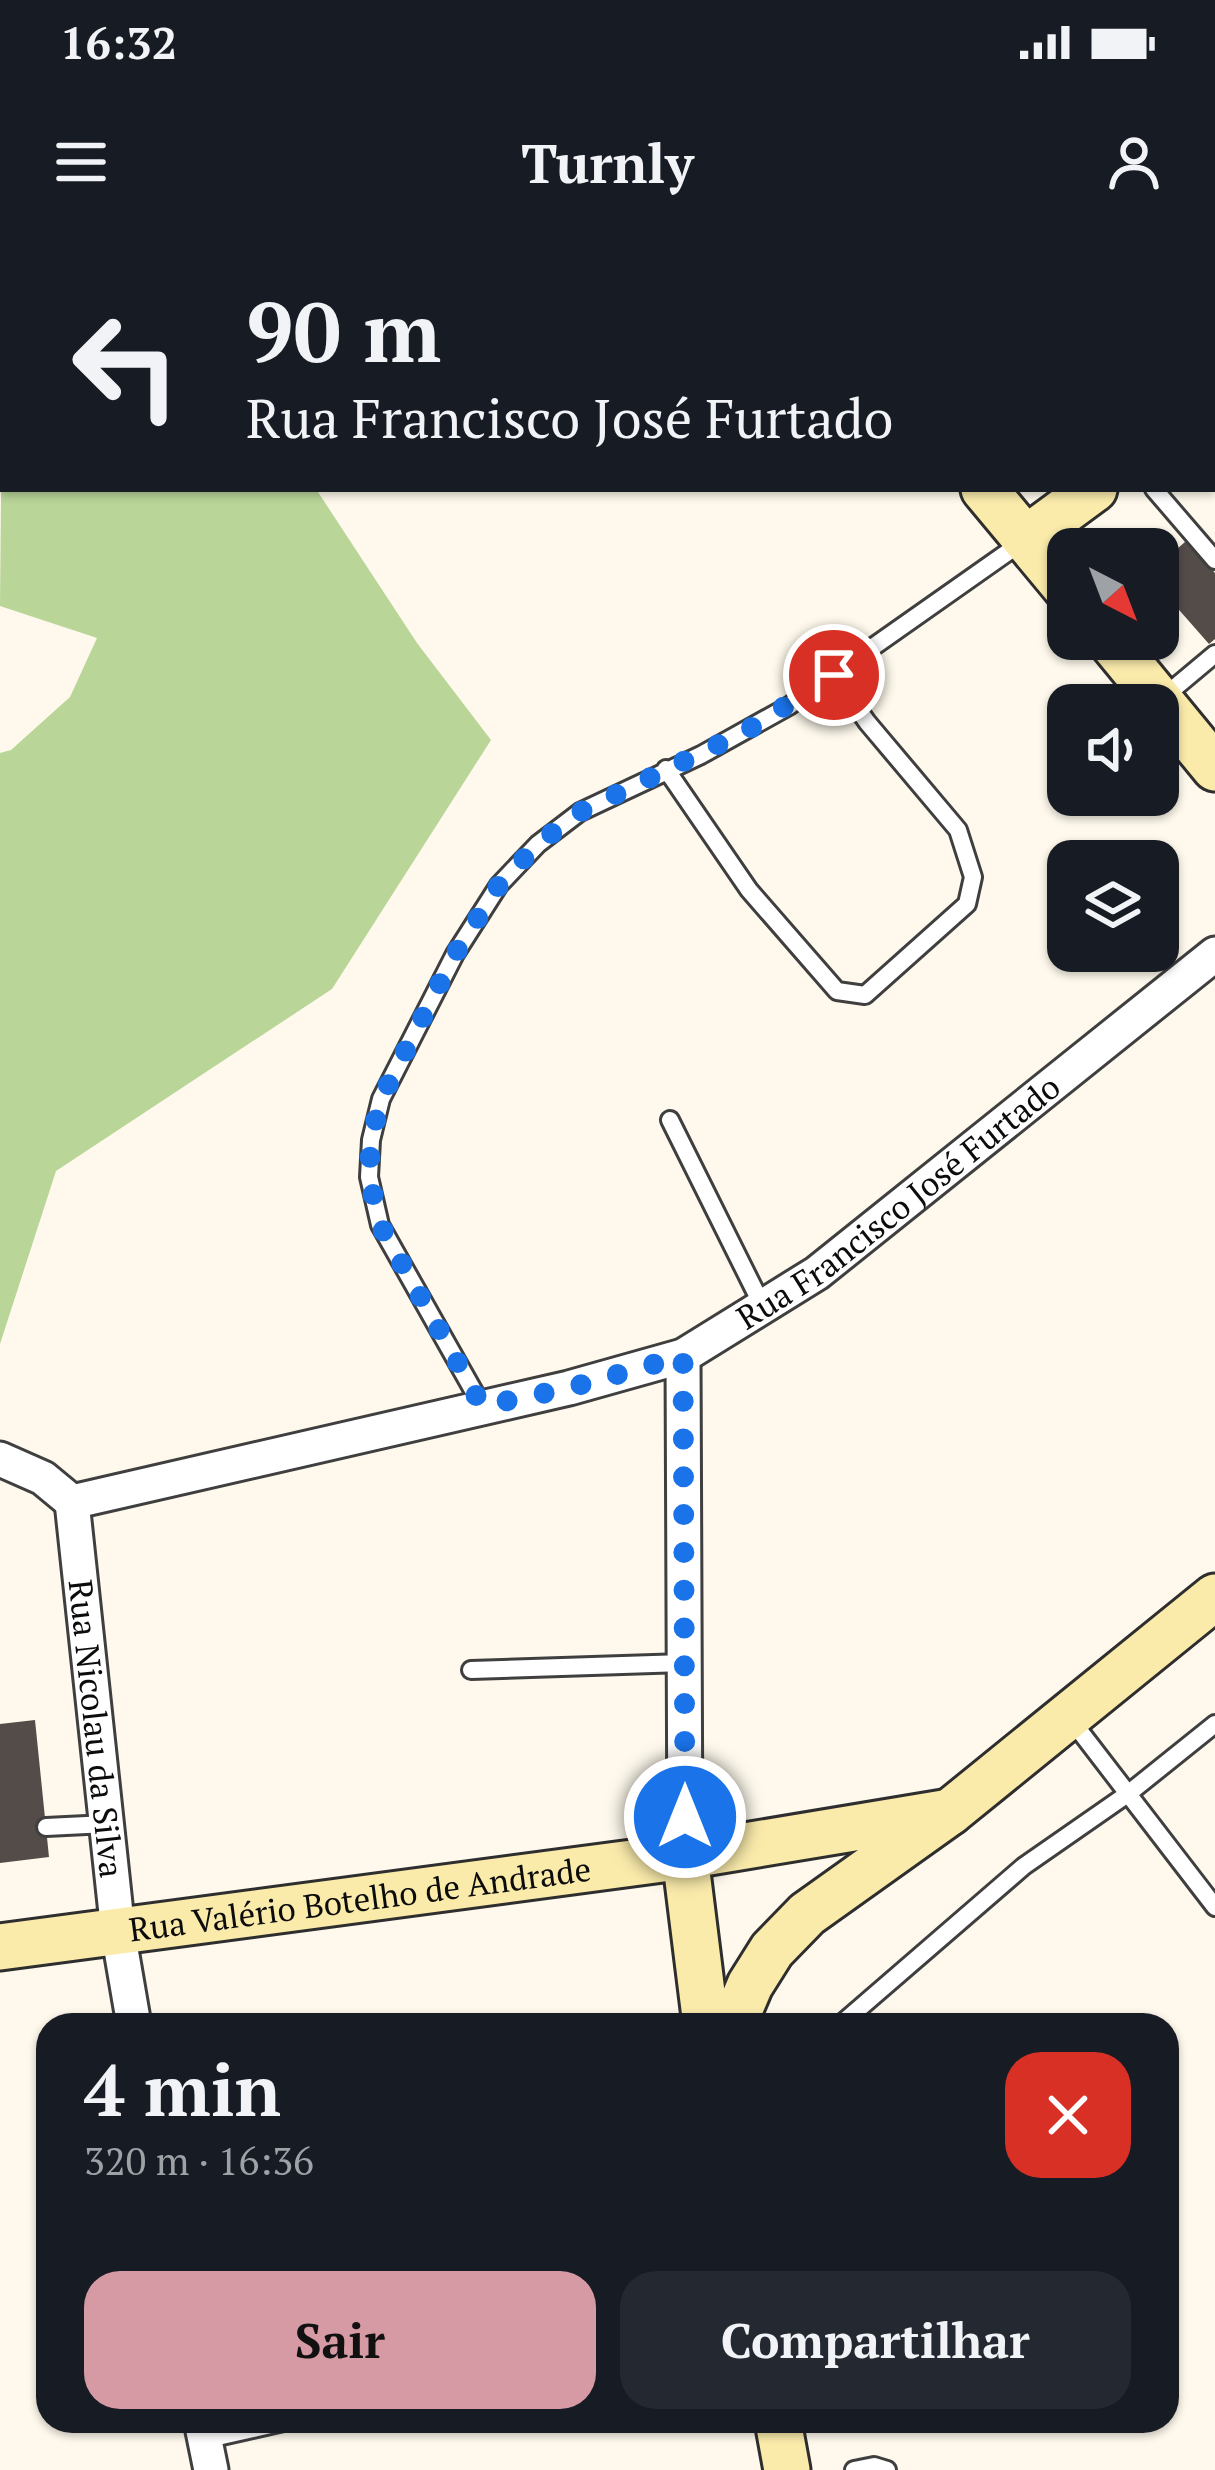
<!DOCTYPE html>
<html lang="pt">
<head>
<meta charset="utf-8">
<style>
  :root { --surface:#171b24; --page:#242831; --text:#f1f3f6; --muted:#9ea1a6; --accent:#d59aa4 }
  body { margin:0; font-family:"PT Serif",serif; background:var(--page); color:var(--text); height:100vh; display:flex; flex-direction:column; font-size:45px; white-space:nowrap }
  * { box-sizing:border-box; margin:0 }
  p { font-size:39px; color:var(--muted) }
  .icon { flex:none; width:66px; height:66px; fill:none; stroke:currentColor; stroke-width:2; stroke-linecap:round; stroke-linejoin:round }
  .map { position:relative; flex:1; overflow:hidden }
  .side { position:absolute; left:36px; top:1773px; width:1143px; height:420px; display:flex; flex-direction:column; background:var(--surface); border-radius:36px; box-shadow:0 3px 9px #0004 }
  .side>* { flex:none }
  .hud { position:absolute; left:0px; top:0px; width:1215px; height:252px; box-shadow:0 3px 9px #0004; background:#171b24; color:var(--text); overflow:hidden }
  .needle { width:78px; rotate:138deg }
  .controls { position:absolute; left:1047px; top:288px; display:grid; gap:24px }
  .controls a { display:grid; place-items:center; width:132px; height:132px; border-radius:24px; background:var(--surface); box-shadow:0 3px 9px #0004; font-size:60px }
  .pin { position:absolute; display:grid; place-items:center; width:102px; height:102px; color:#fff; margin:-51px; border:6px solid #fff; border-radius:50%; box-shadow:0 3px 12px #0007 }
  .me { position:absolute; width:132px; margin:-66px; rotate:0deg; stroke-linejoin:round; filter:drop-shadow(0 0 9px #0008) }
  .turn { display:flex; align-items:center; gap:42px; height:252px; padding:0 48px; font-size:54px }
  .turn .icon { width:156px; height:156px; stroke-width:2.5 }
  .turn b { display:block; font-size:84px; line-height:102px }
  .round { display:grid; place-items:center; flex:none; width:126px; height:126px; border-radius:36px; background:var(--page) }
  .summary { display:flex; align-items:center; justify-content:space-between; height:204px; padding:0 48px }
  h1 { font-size:72px; font-weight:700; line-height:90px }
  .cta { display:flex; gap:24px; margin-top:auto; padding:24px 48px }
  .cta a { flex:1; height:138px; border-radius:36px; background:var(--accent); color:#111; font-size:48px; font-weight:700; line-height:138px; text-align:center }
  .cta a+a { background:var(--page); color:var(--text) }
  .status { display:flex; justify-content:space-between; align-items:center; height:84px; padding:0 60px; background:var(--surface); direction:ltr }
  .status svg { height:33px; fill:currentColor }
  header { display:flex; justify-content:space-between; align-items:center; height:156px; padding:0 48px; background:var(--surface); font-size:54px; font-weight:700 }
  .map>svg:first-child { display:block }
  .forest { fill:#b9d598 }
  .building { fill:#544c49 }
  .lines { fill:none; stroke-linecap:round; stroke-linejoin:round }
  .lane-casing { stroke:#3f3f3f; stroke-width:22 }
  .street-casing { stroke:#3f3f3f; stroke-width:39 }
  .secondary-casing { stroke:#2e2e2e; stroke-width:51 }
  .lane { stroke:#fff; stroke-width:16 }
  .street { stroke:#fff; stroke-width:33 }
  .secondary { stroke:#faebab; stroke-width:45 }
  .route { stroke:#1a73e8; stroke-width:21; stroke-dasharray:0 37.8 }
  .labels { text-anchor:middle; stroke-width:12; stroke-linejoin:round; paint-order:stroke }
  .street-label { font-size:33px; fill:#0c0c0c; stroke:#fff }
</style>
</head>
<body>
<div class="status"><b>16:32</b><svg viewBox="0 0 49 12"><path d="M0 12V9h3v3zM5 12V6h3v6zM10 12V3h3v9zM15 12V0h3v12zM26 1h20v11H26zM47 4h2v5h-2z"/></svg></div>
<header><svg class="icon" aria-label="menu" viewBox="0 0 24 24"><path d="M4 6h16M4 12h16M4 18h16"/></svg>Turnly<svg class="icon" aria-label="person" viewBox="0 0 24 24"><circle cx="12" cy="8" r="4"/><path d="M4 21q1-7 8-7t8 7"/></svg></header>
<div class="map">
<svg width="1215" height="2230" viewBox="0 0 1215 2230">
  <rect width="100%" height="100%" fill="#fef9ec"/>
  <path class="forest" d="M3 51V249H316L417 403 491 500 332 749 56 931 0 1104V513L11 510 70 457 97 398 0 366Z"/>
  <path class="building" d="M1186 301 1215 333V399L1209 404 1158 346V326Z
    M35 1480 49 1617 0 1623V1484Z"/>
  <g class="lines">
    <defs>
      <path id="lane" d="M1154 249 1215 320
        M1160 460 1215 414
        M666 529 749 650 837 751 865 755 967 664 973 637 958 590 867 482 834 435
        M670 880 762 1065
        M482 1166 380 985 369 937 371 900 381 859 455 714 499 645 538 604 580 572 701 515 789 466 1025 300
        M471 1430 684 1423
        M1069 1477 1215 1667
        M46 1587 107 1584
        M840 1785 1024 1626 1129 1553 1215 1484
        M204 2200 288 2181
        M854 2230 874 2226 887 2230"/>
      <g id="street">
        <path d="M683 1116 685 1616"/>
        <path id="s1" d="M0 1219 43 1238 72 1262 569 1148 683 1116 817 1033 1215 714"/>
        <path id="s2" d="M72 1262 118 1692 134 1785"/>
        <path d="M201 2181 211 2230"/>
      </g>
      <g id="secondary">
        <path d="M788 0 790 3"/>
        <path d="M1212 156 1215 154"/>
        <path d="M984 249 1068 350"/>
        <path d="M1026 299 1094 249"/>
        <path d="M1109 399 1215 528"/>
        <path d="M685 1616 706 1785"/>
        <path id="s3" d="M0 1707 685 1616 950 1572"/>
        <path d="M733 1785 750 1745 772 1710 807 1674 950 1572 1215 1357"/>
        <path d="M778 2181 787 2230"/>
      </g>
    </defs>
    <use href="#lane" class="lane-casing"/>
    <use href="#street" class="street-casing"/>
    <use href="#secondary" class="secondary-casing"/>
    <use href="#lane" class="lane"/>
    <use href="#street" class="street"/>
    <use href="#secondary" class="secondary"/>
  </g>
  <g class="lines">
    <path class="route" d="M685 1577 683 1116 569 1148 482 1166 380 985 369 937 371 900 381 859 455 714 499 645 538 604 580 572 746 491 834 435"/>
  </g>
  <g class="labels">
    <g class="street-label">
      <text dy="12" stroke="none"><textPath href="#s1" startOffset="978">Rua Francisco José Furtado</textPath></text>
      <text dy="12" stroke="none"><textPath href="#s2" startOffset="228">Rua Nicolau da Silva</textPath></text>
      <text dy="12" stroke="none"><textPath href="#s3" startOffset="363">Rua Valério Botelho de Andrade</textPath></text>
    </g>
  </g>
</svg>
<div class="controls">
<a><svg class="needle" viewBox="-14 -14 28 28"><path d="M0-13l5 13h-10z" fill="#e53935"/><path d="M0 13l5-13h-10z" fill="#9ea1a6"/></svg></a>
<a><svg class="icon" aria-label="sound" viewBox="0 0 24 24"><path d="M4 9h4l5-4v14l-5-4H4zM17 9q2 3 0 6"/></svg></a>
<a><svg class="icon" aria-label="layers" viewBox="0 0 24 24"><path d="M12 4l9 5-9 5-9-5zM3 14l9 5 9-5"/></svg></a>
</div>
<div class="pin" style="left:834px;top:435px;background:#d93025"><svg class="icon" aria-label="arrive" viewBox="0 0 24 24"><path d="M6 21V4h12l-3 4 3 4H6"/></svg></div>
<svg class="me" style="left:685px;top:1577px" viewBox="-20 -20 40 40"><circle r="17" fill="#1a73e8" stroke="#fff" stroke-width="3"/><path d="M0-11L8 9 0 5-8 9z" fill="#fff"/></svg>
<div class="hud">
<div class="turn"><svg class="icon" aria-label="left" viewBox="0 0 24 24"><path d="M17 20v-9H6M10 6l-5 5 5 5"/></svg><div><b>90 m</b>Rua Francisco José Furtado</div></div>
</div>
<section class="side">
<div class="summary"><div><h1>4 min</h1><p>320 m · 16:36</p></div><a class="round" style="background:#d93025;color:#fff"><svg class="icon" aria-label="close" viewBox="0 0 24 24"><path d="M6 6l12 12M18 6L6 18"/></svg></a></div>
<div class="cta"><a>Sair</a><a>Compartilhar</a></div>
</section>
</div>
</body>
</html>
